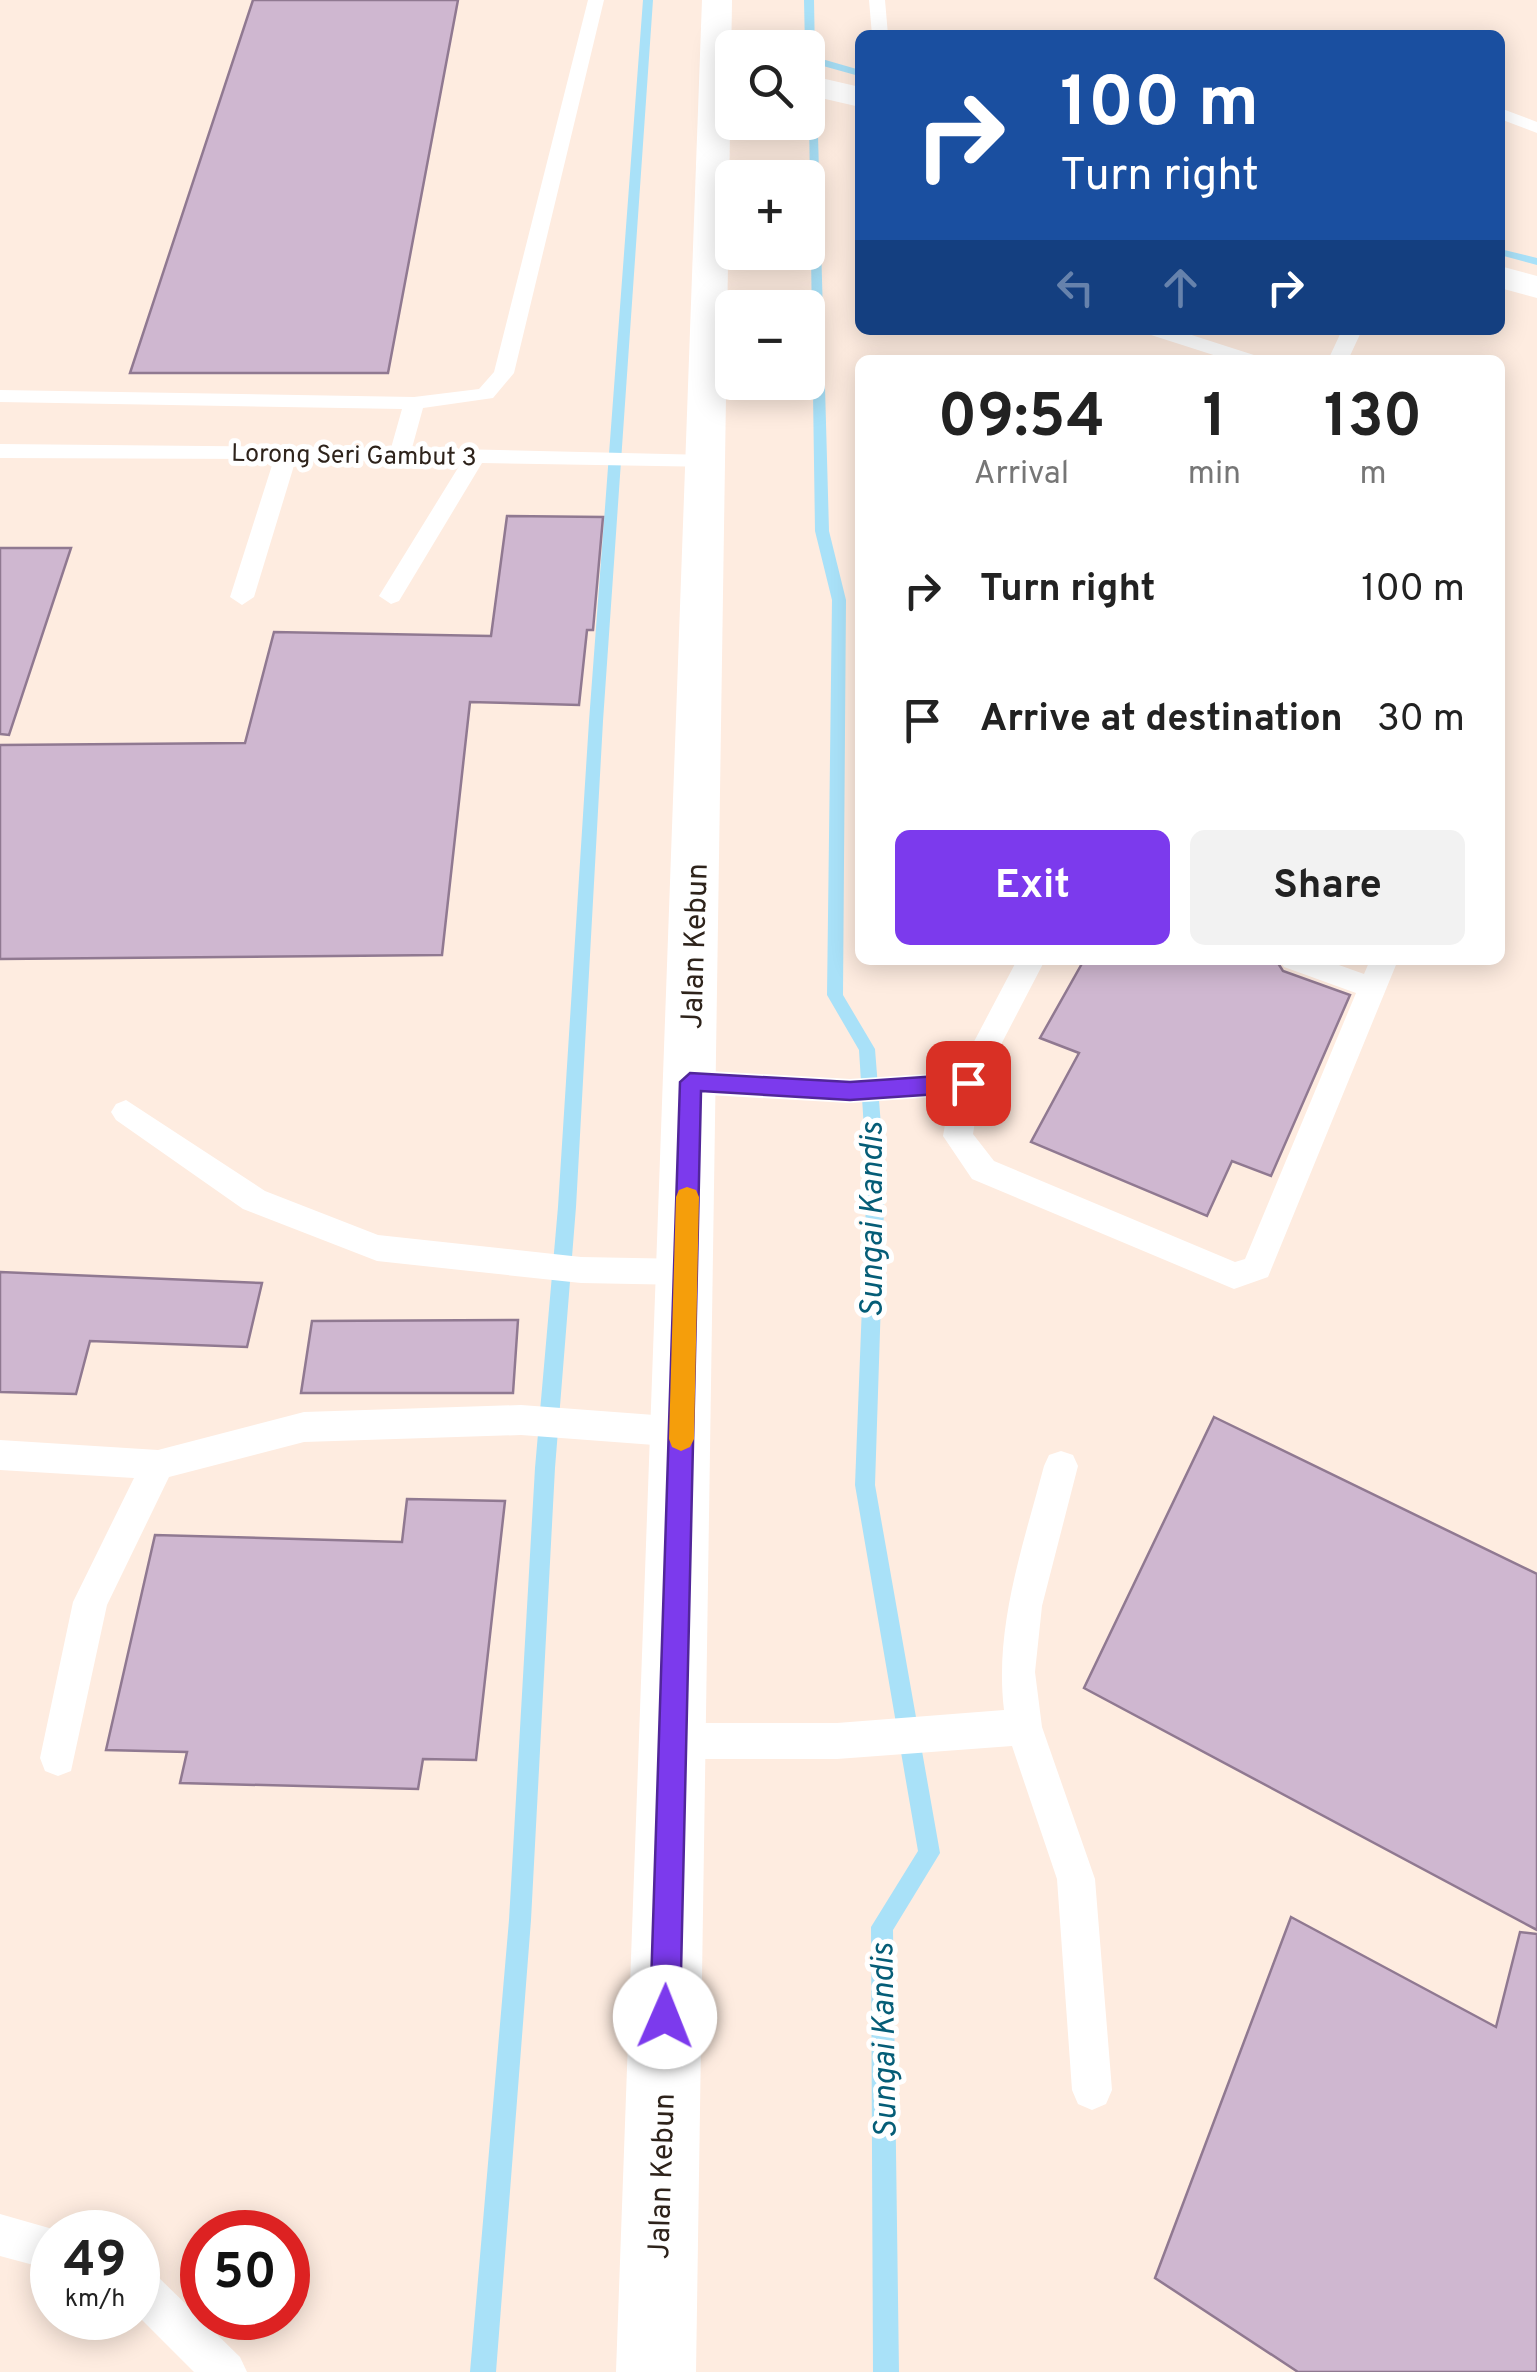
<!DOCTYPE html>
<html lang="en">
<head>
<meta charset="utf-8">
<style>
  :root { --surface:#fff; --page:#f2f2f2; --text:#222; --muted:#767676; --accent:#7c3aed }
  body { margin:0; font-family:Overpass,sans-serif; background:var(--page); color:var(--text); height:100vh; display:flex; flex-direction:column; font-size:38px; white-space:nowrap }
  * { box-sizing:border-box; margin:0 }
  p { font-size:32px; color:var(--muted) }
  .icon { flex:none; width:55px; height:55px; fill:none; stroke:currentColor; stroke-width:2; stroke-linecap:round; stroke-linejoin:round }
  .map { position:relative; flex:1; overflow:hidden }
  .panel { position:absolute; left:855px; top:355px; width:650px; height:610px; display:flex; flex-direction:column; background:var(--surface); border-radius:15px; box-shadow:0 5px 25px #0003 }
  .panel>* { flex:none }
  .banner { position:absolute; left:855px; top:30px; width:650px; height:305px; border-radius:15px; box-shadow:0 5px 25px #0003; background:#1a4fa0; color:#fff; overflow:hidden }
  .tools { position:absolute; left:715px; top:30px; display:grid; gap:20px }
  .tools a { display:grid; place-items:center; width:110px; height:110px; border-radius:15px; background:var(--surface); box-shadow:0 5px 25px #0003; font-size:50px }
  .speed { position:absolute; left:30px; top:2210px; display:flex; gap:20px; font-size:50px; font-weight:700; text-align:center }
  .speed>* { display:grid; place-content:center; width:130px; height:130px; border-radius:50%; background:var(--surface); box-shadow:0 5px 25px #0003; line-height:1 }
  .speed small { font-size:25px; font-weight:400 }
  .speed .limit { border:15px solid #d22; background:#fff; color:#111 }
  .pin { position:absolute; display:grid; place-items:center; width:85px; height:85px; color:#fff; margin:-42px; border-radius:20px; box-shadow:0 5px 15px #0006 }
  .me { position:absolute; width:110px; margin:-55px; rotate:1deg; stroke-linejoin:round; filter:drop-shadow(0 0 8px #0008) }
  .turn { display:flex; align-items:center; gap:35px; height:210px; padding:0 40px; font-size:45px }
  .turn .icon { width:130px; height:130px; stroke-width:2.5 }
  .turn b { display:block; font-size:70px; line-height:85px }
  .lanes { display:flex; align-items:center; height:95px; padding:0 40px; background:#0003; justify-content:center; gap:50px; direction:ltr }
  .lanes .off { opacity:.35 }
  .eta { display:flex; justify-content:space-evenly; align-items:center; height:170px; text-align:center }
  .eta b { font-size:60px; font-weight:700; line-height:70px }
  .cta { display:flex; gap:20px; margin-top:auto; padding:20px 40px }
  .cta a { flex:1; height:115px; border-radius:15px; background:var(--accent); color:#fff; font-size:40px; font-weight:700; line-height:115px; text-align:center }
  .cta a+a { background:var(--page); color:var(--text) }
  ul { padding:0; list-style:none }
  li { display:flex; align-items:center; gap:30px; height:130px; padding:0 40px }
  li div { flex:1 }
  li b { display:block; font-size:38px }
  li em { font-style:normal }
  .map>svg:first-child { display:block }
  .lines { fill:none; stroke-linecap:round; stroke-linejoin:round }
  .stream { fill:#a9e1f8; fill-rule:evenodd }
  .building { fill:#cfb7d0; stroke:#907991; stroke-width:2.5 }
  .service { fill:#fff; fill-rule:evenodd }
  .minor { fill:#fff; fill-rule:evenodd }
  .secondary { fill:#fff; fill-rule:evenodd }
  .route { fill:#7c3aed; stroke:#51269a; stroke-width:2.5 }
  .slow { fill:#f59e0b }
  .labels { text-anchor:middle; stroke-width:10; stroke-linejoin:round; paint-order:stroke }
  .far-street-label { font-size:25px; fill:#2e231b; stroke:#fff }
  .street-label { font-size:30px; fill:#2e231b; stroke:#fff }
  .water-label { font-size:32px; font-style:italic; fill:#055d77; stroke:#fff }
</style>
</head>
<body>
<div class="map">
<svg width="1537" height="2372" viewBox="0 0 1537 2372">
  <rect width="100%" height="100%" fill="#feece0"/>
  <g class="lines">
    <path class="stream" d="M643 0H653L603 721 576 1207 555 1468 531 1920 496 2372H470L509 1920 535 1468 558 1207 589 721Z
      M804 0H814L815 57 860 70 859 76 816 64 829 531 846 600 843 995 875 1049 885 1177 875 1485 940 1853 893 1930 899 2372H873L871 1927 918 1851 855 1485 867 1177 859 1050 827 995 832 600 815 531 808 48H805Z
      M1500 249 1537 258V265L1500 255Z"/>
  </g>
  <path class="building" d="M253 0H458L388 373H130Z
    M507 516 603 517 593 630H587L579 705 470 702 442 955 0 959V745L245 743 274 632 491 636Z
    M0 548H71L9 735 0 734Z
    M1084 960H1276L1283 971 1350 995 1271 1176 1232 1161 1207 1216 1031 1142 1079 1053 1040 1038Z
    M0 1272 262 1283 247 1347 90 1341 76 1394 0 1392Z
    M518 1320 513 1393H301L312 1321Z
    M1214 1417 1537 1574V1930L1084 1688Z
    M407 1499 505 1501 476 1760 423 1759 418 1789 180 1783 187 1752 106 1750 155 1535 402 1542Z
    M1291 1917 1496 2027 1520 1932 1537 1934V2372H1298L1155 2278Z"/>
  <g class="lines">
    <path class="service" d="M588 0H604L514 373 493 398 423 408 412 448 708 455 716 457 719 462 716 467 482 463 399 601 391 604 379 596 461 463 296 459 254 597 242 605 230 597 274 459 0 458V444L391 448 402 409 0 402V390L414 397 479 389 494 372Z
      M869 0H885L888 35H872Z
      M1500 108 1537 122V133L1500 119Z
      M1145 330H1176L1257 356 1260 360H1229L1148 334Z
      M1342 330H1362L1348 360H1328Z
      M1017 960H1045L981 1083 973 1134 994 1161 1235 1262 1245 1259 1356 993 1284 967 1280 960H1325L1364 974 1370 960H1398L1268 1277 1234 1289 972 1179 943 1136 950 1096 850 1103 691 1094 681 1090 677 1082 681 1074 691 1070 850 1079 958 1072Z
      M126 1100 265 1191 378 1235 581 1257 686 1259 697 1263 701 1272 697 1281 686 1285 581 1283 377 1261 243 1209 116 1120 111 1112 116 1104Z
      M521 1405 681 1417 693 1421 697 1432 693 1443 681 1447 521 1435 304 1442 169 1477 107 1605 71 1771 58 1776 45 1771 40 1758 73 1602 134 1478 0 1470V1440L158 1450 304 1412Z
      M1061 1451 1073 1455 1078 1466 1042 1606 1035 1672 1042 1727 1095 1879 1112 2090 1106 2104 1092 2110 1078 2104 1072 2090 1057 1879 1012 1746 837 1759H673L660 1754 655 1741 660 1728 673 1723H837L1004 1710C994 1627 1023 1546 1044 1466L1049 1455Z
      M0 2214 63 2232H52V2270L0 2256Z
      M138 2266 153 2272 240 2357 247 2372H194L138 2316Z"/>
    <path class="minor" d="M808 75 860 87V107L808 95Z
      M1500 266 1537 276V298L1500 288Z"/>
    <path class="secondary" d="M702 0H732L696 2372H616Z"/>
  </g>
  <path class="route" d="M690 1073 850 1082 968 1074 978 1083 968 1092 850 1100 701 1091 680 2017 676 2028 665 2032 655 2028 650 2017 680 1082Z"/>
  <path class="slow" d="M687 1187 696 1190 699 1197 694 1439 690 1447 681 1451 672 1447 669 1439 676 1197 679 1190Z"/>
  <g class="labels">
    <g class="far-street-label">
      <text transform="translate(354 454) rotate(1)" y="9">Lorong Seri Gambut 3</text>
    </g>
    <g class="street-label">
      <text transform="translate(694 946) rotate(-88)" y="10">Jalan Kebun</text>
      <text transform="translate(661 2176) rotate(-88)" y="10">Jalan Kebun</text>
    </g>
    <g class="water-label">
      <text transform="translate(871 1220) rotate(-90)" y="11">Sungai Kandis</text>
      <text transform="translate(883 2041) rotate(-91)" y="11">Sungai Kandis</text>
    </g>
  </g>
</svg>
<div class="tools">
<a><svg class="icon" aria-label="search" viewBox="0 0 24 24"><circle cx="10" cy="10" r="6"/><path d="M15 15l6 6"/></svg></a>
<a>+</a>
<a>−</a>
</div>
<div class="speed"><div>49<small>km/h</small></div><div class="limit">50</div></div>
<div class="pin" style="left:968px;top:1083px;background:#d93025"><svg class="icon" aria-label="arrive" viewBox="0 0 24 24"><path d="M6 21V4h12l-3 4 3 4H6"/></svg></div>
<svg class="me" style="left:665px;top:2017px" viewBox="-20 -20 40 40"><circle r="19" fill="#fff"/><path d="M0-13L10 11 0 6-10 11z" fill="#7c3aed"/></svg>
<div class="banner">
<div class="turn"><svg class="icon" aria-label="right" viewBox="0 0 24 24"><path d="M7 20v-9h11M14 6l5 5-5 5"/></svg><div><b>100 m</b>Turn right</div></div>
<div class="lanes"><svg class="icon off" aria-label="left" viewBox="0 0 24 24"><path d="M17 20v-9H6M10 6l-5 5 5 5"/></svg><svg class="icon off" aria-label="ahead" viewBox="0 0 24 24"><path d="M12 20V5M6 11l6-6 6 6"/></svg><svg class="icon" aria-label="right" viewBox="0 0 24 24"><path d="M7 20v-9h11M14 6l5 5-5 5"/></svg></div>
</div>
<section class="panel">
<div class="eta">
<div><b>09:54</b><p>Arrival</p></div>
<div><b>1</b><p>min</p></div>
<div><b>130</b><p>m</p></div>
</div>
<ul>
<li><svg class="icon" aria-label="right" viewBox="0 0 24 24"><path d="M7 20v-9h11M14 6l5 5-5 5"/></svg><div><b>Turn right</b></div><em>100 m</em></li>
<li><svg class="icon" aria-label="arrive" viewBox="0 0 24 24"><path d="M6 21V4h12l-3 4 3 4H6"/></svg><div><b>Arrive at destination</b></div><em>30 m</em></li>
</ul>
<div class="cta"><a>Exit</a><a>Share</a></div>
</section>
</div>
</body>
</html>
